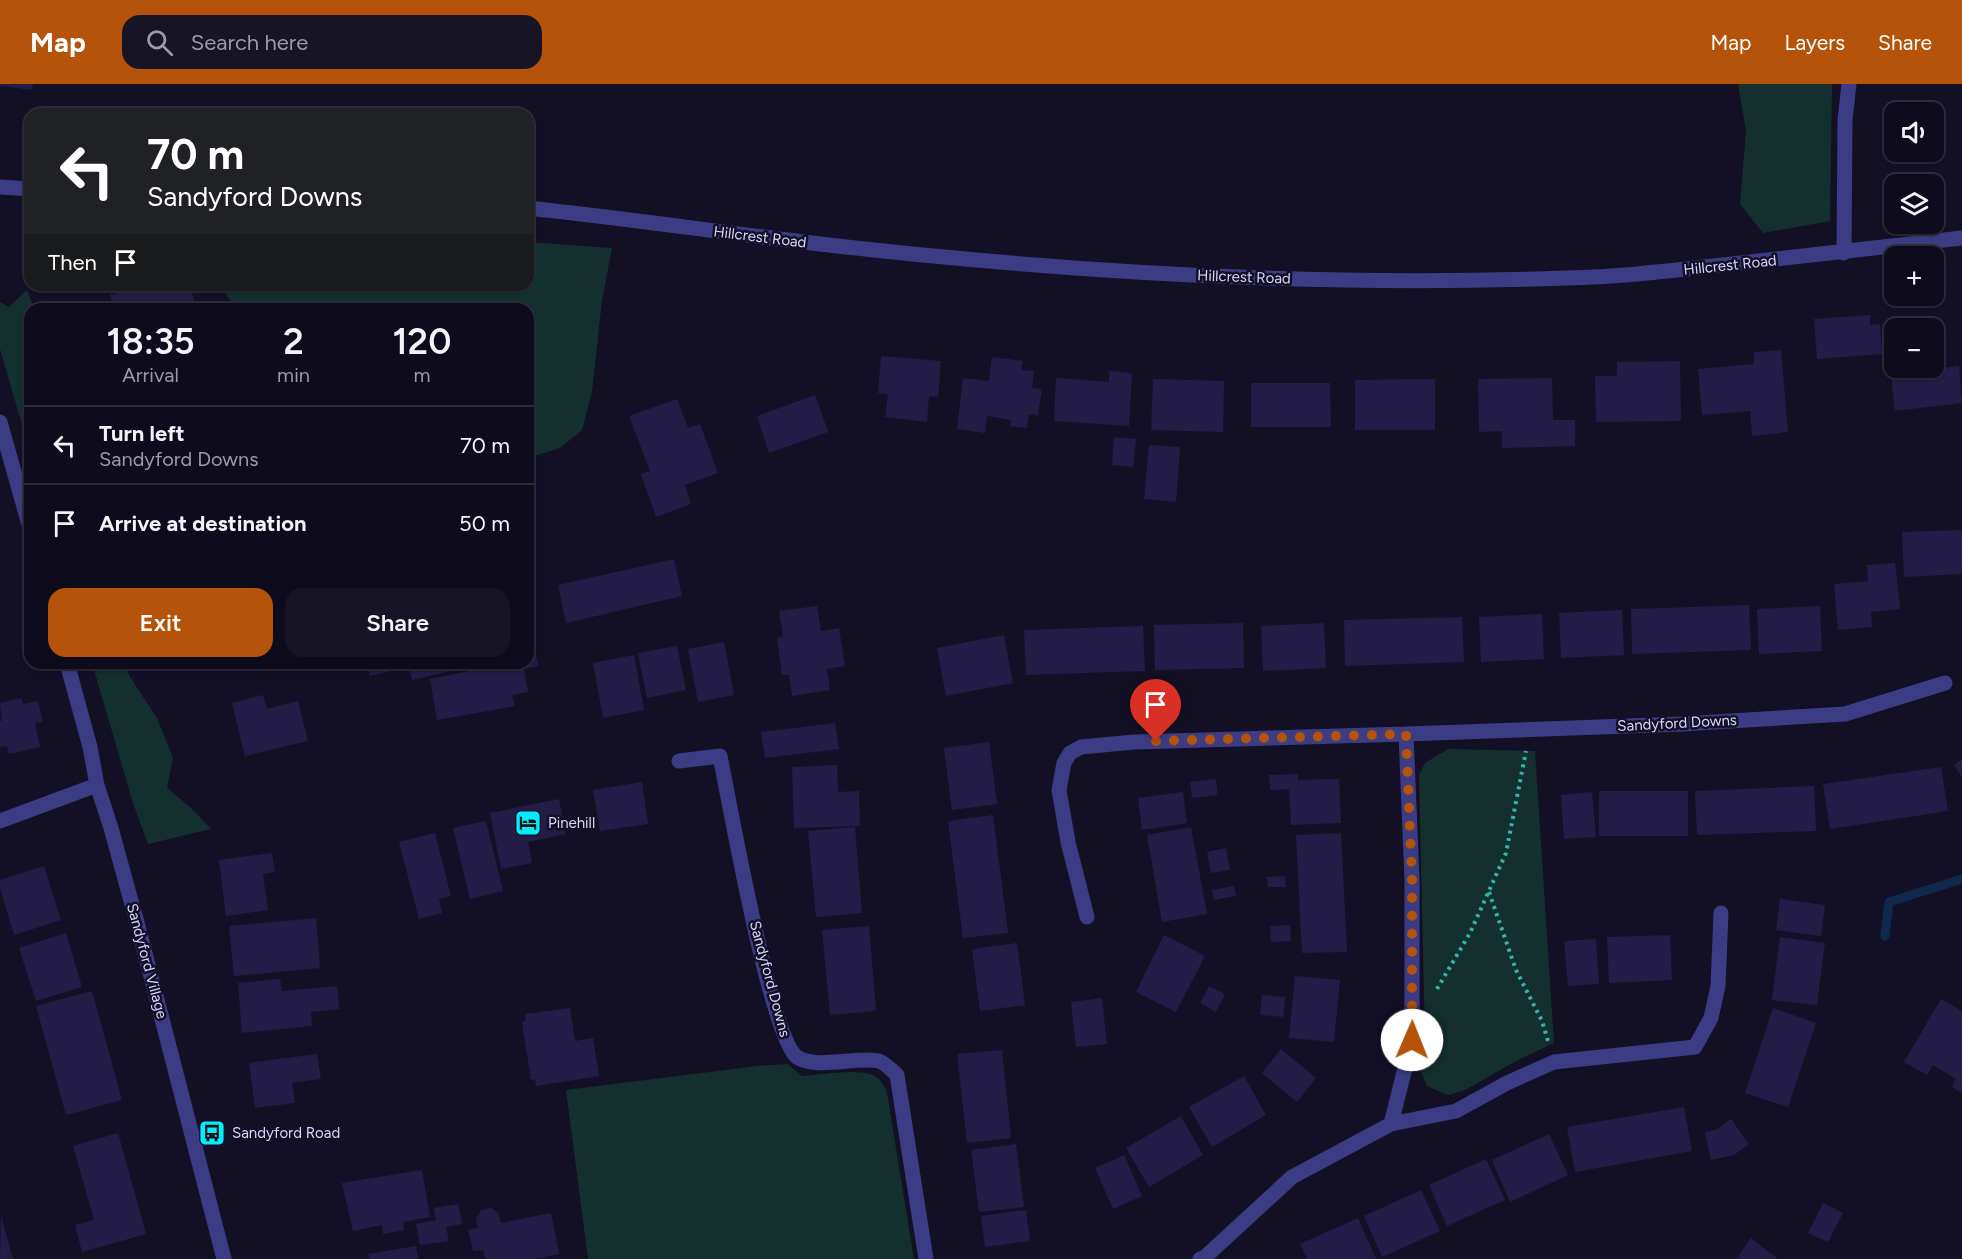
<!DOCTYPE html>
<html lang="en">
<head>
<meta charset="utf-8">
<style>
  :root { --surface:#0e0c1c; --page:#171525; --text:#f1f3f6; --muted:#9b9ba3; --line:#2e2c3b; --accent:#b45309 }
  body { margin:0; font-family:Figtree,sans-serif; background:var(--page); color:var(--text); height:100vh; display:flex; flex-direction:column; font-size:22px; white-space:nowrap }
  * { box-sizing:border-box; margin:0 }
  p { font-size:20px; color:var(--muted) }
  .icon { flex:none; width:33px; height:33px; fill:none; stroke:currentColor; stroke-width:2; stroke-linecap:round; stroke-linejoin:round }
  .map { position:relative; flex:1; overflow:hidden }
  .drawer { position:absolute; left:24px; top:219px; width:510px; height:366px; display:flex; flex-direction:column; background:var(--surface); border-radius:18px; box-shadow:0 2px 4px #0004,0 0 0 2px var(--line) }
  .drawer>* { flex:none }
  .top-card { position:absolute; left:24px; top:24px; width:510px; height:183px; border-radius:18px; box-shadow:0 2px 4px #0004,0 0 0 2px var(--line); background:#202124; color:#fff; overflow:hidden }
  .fabs { position:absolute; left:1884px; top:18px; display:grid; gap:12px }
  .fabs a { display:grid; place-items:center; width:60px; height:60px; border-radius:12px; background:var(--surface); box-shadow:0 2px 4px #0004,0 0 0 2px var(--line); font-size:30px }
  .pin { position:absolute; display:grid; place-items:center; width:51px; height:51px; color:#fff; margin:-62px -26px; border-radius:50% 50% 50% 0; rotate:-45deg; box-shadow:0 0 6px #0007 }
  .pin .icon { rotate:45deg }
  .me { position:absolute; width:66px; margin:-33px; rotate:1deg; stroke-linejoin:round; filter:drop-shadow(0 0 4px #0008) }
  .turn { display:flex; align-items:center; gap:21px; height:126px; padding:0 24px; font-size:27px }
  .turn .icon { width:78px; height:78px; stroke-width:2.5 }
  .turn b { display:block; font-size:42px; line-height:51px }
  .then { display:flex; align-items:center; height:57px; padding:0 24px; background:#0003; gap:12px; font-size:22px }
  .eta { display:flex; justify-content:space-evenly; align-items:center; height:102px; text-align:center }
  .eta b { font-size:36px; font-weight:600; line-height:42px }
  .cta { display:flex; gap:12px; margin-top:auto; padding:12px 24px }
  .cta a { flex:1; height:69px; border-radius:18px; background:var(--accent); color:#fff; font-size:24px; font-weight:600; line-height:69px; text-align:center }
  .cta a+a { background:var(--page); color:var(--text) }
  ul { padding:0; list-style:none }
  li { display:flex; align-items:center; gap:18px; height:78px; padding:0 24px; border-top:2px solid var(--line) }
  li div { flex:1 }
  li b { display:block; font-size:22px }
  li em { font-style:normal }
  header { display:flex; align-items:center; gap:36px; box-sizing:border-box; height:84px; padding:0 30px; background:var(--accent); color:#fff }
  header strong { font-size:28px }
  nav { display:flex; gap:33px; margin-inline-start:auto; font-size:21px }
  .search { width:420px; height:54px; background:var(--page); display:flex; align-items:center; gap:15px; box-sizing:border-box; padding:0 21px; border-radius:18px; color:var(--muted); font-size:22px }
  .map>svg:first-child { display:block }
  .green { fill:#13302e }
  .lines { fill:none; stroke-linecap:round; stroke-linejoin:round }
  .stream { stroke:#0f284b; stroke-width:9 }
  .building { fill:#231c47 }
  .path { stroke:#31b7a9; stroke-width:4; stroke-dasharray:3 4.5; stroke-linecap:butt }
  .minor { stroke:#3c3c84; stroke-width:15 }
  .route { stroke:#b45309; stroke-width:10; stroke-dasharray:0 18 }
  .labels { text-anchor:middle; stroke-width:5; stroke-linejoin:round; paint-order:stroke }
  .street-label { font-size:15px; fill:#d9d6fe; stroke:#131026 }
  .poi-label { font-size:15px; fill:#d9d6fe; stroke:#131026; text-anchor:start }
</style>
</head>
<body>
<header>
<strong>Map</strong>
<div class="search"><svg class="icon" aria-label="search" viewBox="0 0 24 24"><circle cx="10" cy="10" r="6"/><path d="M15 15l6 6"/></svg>Search here</div>
<nav><a>Map</a><a>Layers</a><a>Share</a></nav>
</header>
<div class="map">
<svg width="1962" height="1175" viewBox="0 0 1962 1175">
  <rect width="100%" height="100%" fill="#131026"/>
  <path class="green" d="M1738 0H1832L1830 137 1763 149 1740 120 1746 47Z
    M528 158 612 164 602 216 592 308 582 346 560 364 528 374V225H237L227 212 225 201H528Z
    M27 206 34 225H30V368L0 265V218L9 223Z
    M92 579H124L130 593 157 634 173 674 167 704 191 724 211 745 148 760 133 719Z
    M1448 665 1535 667 1554 959 1516 977 1465 1006 1448 1011 1427 1002 1420 986 1425 955 1419 691 1425 679Z
    M787 980 802 992C820 991 857 984 873 991 881 995 884 1001 887 1009L914 1175H588L566 1006 758 982Z"/>
  <g class="lines">
    <path class="stream" d="M1885 852 1889 818 1962 795"/>
  </g>
  <path class="building" d="M0 0H33L32 6 0 2Z
    M146 201H190L196 225H114L110 211Z
    M1870 231V241L1880 240 1882 270 1817 275 1814 235Z
    M1781 266 1788 348 1752 352 1750 327 1702 331 1698 285 1754 280V268Z
    M881 272 941 277 938 313 929 312 927 338 885 333 888 310 878 309Z
    M992 273 1023 277 1021 286 1034 287 1032 304 1042 305 1038 331 1029 330 1027 344 1010 342 1011 336 987 332 985 349 957 345 963 294 989 297Z
    M1680 277 1681 337 1596 338 1595 292H1617V278Z
    M1959 282 1962 319 1895 327 1891 290Z
    M1109 287 1132 289 1129 342 1054 337 1056 294 1109 298Z
    M1552 294 1553 336H1575V362L1502 364V347L1479 348 1478 295Z
    M1153 295 1224 297 1223 348 1151 346Z
    M1435 295V346H1355V296Z
    M1251 299H1330L1331 343H1251Z
    M815 311 828 348 769 369 757 332Z
    M677 315 688 344 700 340 718 389 685 401 691 420 656 433 641 390 650 387 629 332Z
    M1114 353 1136 355 1133 383 1112 381Z
    M1149 361 1180 363 1176 418 1144 415Z
    M1962 446V490L1904 493 1902 448Z
    M674 475 682 512 566 539 558 501Z
    M1895 479 1900 525 1871 528 1872 543 1838 546 1834 500 1868 497 1867 481Z
    M1749 521 1751 566 1632 570 1631 525Z
    M817 522 821 547 839 544 845 582 827 585 830 606 792 612 789 591H782L777 554 783 552 779 527Z
    M1820 522 1822 567 1759 570 1757 525Z
    M1622 526 1624 571 1561 574 1559 529Z
    M1542 530 1544 575 1481 578 1479 533Z
    M1462 533 1464 578 1345 582 1344 536Z
    M1243 539 1244 584 1155 586 1154 541Z
    M1324 539 1326 584 1263 587 1261 542Z
    M1143 542 1145 587 1026 591 1024 546Z
    M1004 551 1013 599 946 612 937 564Z
    M724 558 734 611 698 618 688 565Z
    M677 562 686 606 647 614 638 569Z
    M535 564 538 582 524 585 528 608 512 611 515 622 437 636 430 595 509 579H528V565Z
    M634 571 644 626 603 634 593 579Z
    M367 579H389L391 587 370 592Z
    M408 579H453L455 586 412 596Z
    M263 611 267 625 298 617 308 657 245 672 232 619Z
    M21 614 23 620 38 617 43 638 35 639 40 663 9 670 7 662 0 663V637H2L0 619Z
    M835 639 839 665 765 674 761 648Z
    M989 658 997 720 952 726 944 664Z
    M1962 675V693L1954 681Z
    M837 681 838 708 859 707 860 742 794 744 792 683Z
    M1941 683 1948 727 1830 745 1823 700Z
    M1298 690V696L1339 695 1341 739 1291 741 1289 705 1270 706 1269 691Z
    M1216 695 1218 711 1192 714 1190 698Z
    M642 698 648 740 600 747 593 706Z
    M1814 702 1816 747 1697 751 1695 707Z
    M1599 707H1688V752H1599Z
    M1183 708 1187 739 1142 746 1138 714Z
    M1592 708 1596 753 1564 755 1561 711Z
    M559 715 566 750 528 758 532 779 501 785 490 729Z
    M993 731 1008 849 963 854 948 737Z
    M486 737 503 807 470 815 453 744Z
    M855 743 862 829 816 833 808 747Z
    M1191 743 1207 830 1162 838 1147 751Z
    M435 749 451 812 439 815 442 829 419 835 399 758Z
    M1341 749 1347 868 1302 869 1296 751Z
    M1226 764 1230 786 1211 789 1207 768Z
    M272 769 275 788 263 790 268 826 226 832 219 776Z
    M44 782 61 836 14 851 0 804V796Z
    M1285 792 1286 803H1268L1267 793Z
    M1234 802 1236 812 1214 816 1212 806Z
    M1780 815 1825 821 1821 852 1776 846Z
    M316 834 320 884 234 892 229 842Z
    M1290 841 1291 857 1271 858 1270 842Z
    M869 842 876 927 830 931 822 846Z
    M66 849 82 903 36 917 19 864Z
    M1164 851 1205 872 1176 928 1136 908Z
    M1670 851 1672 896 1609 899 1607 853Z
    M1780 853 1825 859 1817 921 1772 916Z
    M1596 855 1599 900 1568 902 1564 857Z
    M1017 859 1025 921 980 927 972 865Z
    M1295 892 1340 896 1334 958 1289 954Z
    M280 895 282 907 337 902 339 925 311 928 312 942 242 949 238 899Z
    M1209 902 1225 910 1216 928 1200 919Z
    M92 907 122 1016 66 1031 36 922Z
    M1262 911 1285 913 1283 933 1260 931Z
    M1102 914 1107 960 1076 963 1071 918Z
    M1941 915 1962 927V1009L1952 1003 1956 995 1933 981 1927 991 1904 978Z
    M570 924 575 957 593 954 599 992 536 1002 535 995 531 996 522 938 526 937 525 930Z
    M1773 924 1816 939 1788 1023 1745 1009Z
    M1281 965 1316 994 1297 1018 1262 989Z
    M1002 966 1011 1054 967 1059 957 970Z
    M317 970 321 995 292 999 295 1019 255 1024 249 979Z
    M1244 992 1266 1031 1212 1063 1189 1023Z
    M1684 1023 1692 1067 1575 1088 1567 1043Z
    M1181 1032 1203 1071 1149 1103 1126 1064Z
    M1731 1035 1749 1060 1734 1071 1711 1076 1705 1048 1716 1046Z
    M118 1049 146 1150 82 1168 75 1141 94 1136 73 1062Z
    M1549 1050 1568 1091 1510 1118 1492 1076Z
    M1016 1060 1024 1123 979 1128 971 1066Z
    M1124 1071 1142 1112 1113 1125 1095 1084Z
    M1486 1075 1505 1116 1447 1142 1429 1101Z
    M422 1086 430 1133 403 1138 404 1146 383 1150 382 1141 353 1147 342 1099Z
    M1421 1106 1440 1147 1382 1173 1364 1132Z
    M1823 1119 1843 1129 1828 1158 1808 1149Z
    M458 1120 462 1140 446 1143 449 1157 420 1161 416 1140 436 1136 434 1124Z
    M491 1124 498 1129 501 1139 551 1129 559 1170 536 1175H485L483 1166 473 1167 468 1145 478 1144 476 1134 481 1126Z
    M1026 1126 1030 1157 985 1163 981 1132Z
    M1 1132 10 1164 13 1175H0Z
    M1358 1134 1376 1175H1307L1300 1160Z
    M1751 1154 1778 1175H1736Z
    M416 1162 418 1175H369L368 1170Z"/>
  <g class="lines">
    <path class="path" d="M1489 808 1516 886 1542 937 1548 957
      M1437 905 1470 849 1506 769 1526 667"/>
    <path class="minor" d="M0 103 30 105
      M528 124C660 138 791 159 923 171 1136 192 1352 202 1566 194 1622 193 1677 186 1732 180 1809 171 1885 163 1962 154
      M1844 169 1845 36 1849 0
      M0 338 30 444
      M67 579 90 663 97 701 111 744 139 846 224 1175
      M679 677 720 672C729 716 771 955 797 973 816 986 856 972 879 977 885 979 892 986 897 991L926 1175
      M0 737 97 701
      M1087 833 1068 758 1059 706 1064 679 1070 669 1081 663 1134 658 1406 650 1682 640 1845 630 1945 599
      M1391 1040 1412 956V796L1406 650
      M1200 1175 1204 1174 1292 1093 1391 1040 1456 1027 1507 999 1554 978 1695 963 1711 934 1718 902 1721 829"/>
  </g>
  <g class="lines">
    <path class="route" d="M1156 657 1406 650 1412 796V956"/>
  </g>
  <defs>
    <symbol id="hotel-square" viewBox="-11 -11 22 22"><rect x="-9" y="-9" width="18" height="18" rx="4" fill="#05edfb" stroke="#131026"/><path d="M-6-4.5h1.5V1H6V5H4.5V3h-9V5H-6ZM-4 0a1.8 1.8 0 1 1 3.6 0ZM.5 0V-2.5h3Q6-2.5 6 0Z" fill="#111"/></symbol>
    <symbol id="bus-square" viewBox="-11 -11 22 22"><rect x="-9" y="-9" width="18" height="18" rx="4" fill="#05edfb" stroke="#131026"/><path d="M-5-6H5V4H4V6H2V4H-2V6H-4V4H-5ZM-3.5-4V0h7V-4ZM-3.5 1.2v1.5H-2V1.2ZM2 1.2v1.5H3.5V1.2Z" fill="#111"/></symbol>
  </defs>
  <g fill-rule="evenodd">
    <use href="#hotel-square" x="513" y="724" width="30" height="30"/>
    <use href="#bus-square" x="197" y="1034" width="30" height="30"/>
  </g>
  <g class="labels">
    <g class="street-label">
      <text transform="translate(760 153) rotate(7)" y="5">Hillcrest Road</text>
      <text transform="translate(1730 181) rotate(-6)" y="5">Hillcrest Road</text>
      <text transform="translate(1244 193) rotate(2)" y="5">Hillcrest Road</text>
      <text transform="translate(1677 639) rotate(-3)" y="5">Sandyford Downs</text>
      <text transform="translate(147 877) rotate(75)" y="5">Sandyford Village</text>
      <text transform="translate(770 895) rotate(75)" y="5">Sandyford Downs</text>
    </g>
    <g class="poi-label">
      <text x="548" y="744">Pinehill</text>
      <text x="232" y="1054">Sandyford Road</text>
    </g>
  </g>
</svg>
<div class="fabs">
<a><svg class="icon" aria-label="sound" viewBox="0 0 24 24"><path d="M4 9h4l5-4v14l-5-4H4zM17 9q2 3 0 6"/></svg></a>
<a><svg class="icon" aria-label="layers" viewBox="0 0 24 24"><path d="M12 4l9 5-9 5-9-5zM3 14l9 5 9-5"/></svg></a>
<a>+</a>
<a>−</a>
</div>
<div class="pin" style="left:1156px;top:657px;background:#d93025"><svg class="icon" aria-label="arrive" viewBox="0 0 24 24"><path d="M6 21V4h12l-3 4 3 4H6"/></svg></div>
<svg class="me" style="left:1412px;top:956px" viewBox="-20 -20 40 40"><circle r="19" fill="#fff"/><path d="M0-13L10 11 0 6-10 11z" fill="#b45309"/></svg>
<div class="top-card">
<div class="turn"><svg class="icon" aria-label="left" viewBox="0 0 24 24"><path d="M17 20v-9H6M10 6l-5 5 5 5"/></svg><div><b>70 m</b>Sandyford Downs</div></div>
<div class="then">Then<svg class="icon" aria-label="arrive" viewBox="0 0 24 24"><path d="M6 21V4h12l-3 4 3 4H6"/></svg></div>
</div>
<section class="drawer">
<div class="eta">
<div><b>18:35</b><p>Arrival</p></div>
<div><b>2</b><p>min</p></div>
<div><b>120</b><p>m</p></div>
</div>
<ul>
<li><svg class="icon" aria-label="left" viewBox="0 0 24 24"><path d="M17 20v-9H6M10 6l-5 5 5 5"/></svg><div><b>Turn left</b><p>Sandyford Downs</p></div><em>70 m</em></li>
<li><svg class="icon" aria-label="arrive" viewBox="0 0 24 24"><path d="M6 21V4h12l-3 4 3 4H6"/></svg><div><b>Arrive at destination</b></div><em>50 m</em></li>
</ul>
<div class="cta"><a>Exit</a><a>Share</a></div>
</section>
</div>
</body>
</html>
